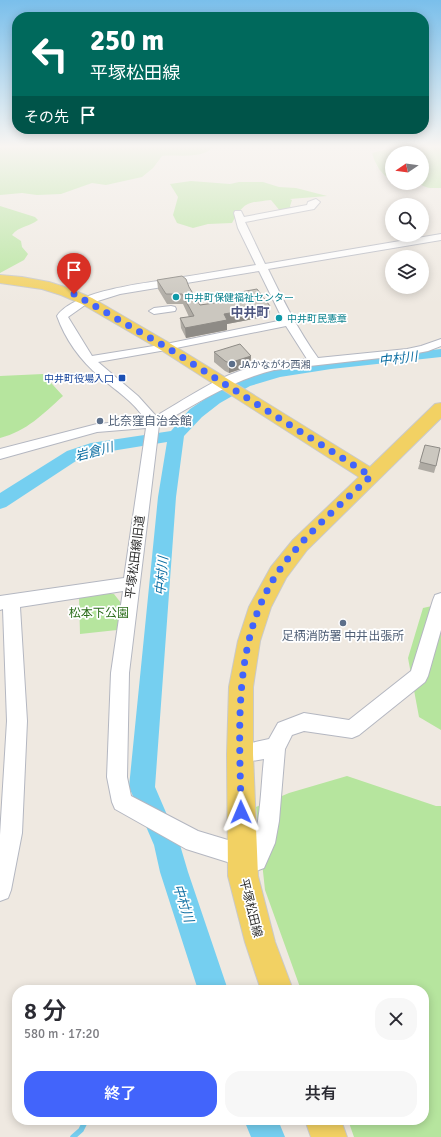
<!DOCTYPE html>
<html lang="ja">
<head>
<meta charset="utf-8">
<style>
  :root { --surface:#fff; --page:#f7f7f7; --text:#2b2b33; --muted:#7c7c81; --accent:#4264fb }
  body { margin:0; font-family:Signika,"Noto Sans JP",sans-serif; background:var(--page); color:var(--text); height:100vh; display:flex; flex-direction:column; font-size:15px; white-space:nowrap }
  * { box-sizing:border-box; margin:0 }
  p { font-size:13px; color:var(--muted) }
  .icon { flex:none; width:22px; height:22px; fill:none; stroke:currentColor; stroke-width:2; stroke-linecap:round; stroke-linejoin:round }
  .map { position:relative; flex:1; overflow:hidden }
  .details { position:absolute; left:12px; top:985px; width:417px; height:140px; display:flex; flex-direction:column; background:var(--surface); border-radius:16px; box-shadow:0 2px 10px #0003 }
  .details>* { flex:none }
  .banner { position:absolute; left:12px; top:12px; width:417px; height:122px; border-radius:16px; box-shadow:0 2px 10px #0003; background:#00695c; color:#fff; overflow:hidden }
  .needle { width:26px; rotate:257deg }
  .fabs { position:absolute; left:385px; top:146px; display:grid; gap:8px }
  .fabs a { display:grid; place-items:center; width:44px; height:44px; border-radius:50%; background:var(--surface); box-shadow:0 2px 10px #0003; font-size:20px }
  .pin { position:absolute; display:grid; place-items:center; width:34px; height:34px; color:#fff; margin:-41px -17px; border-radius:50% 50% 50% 0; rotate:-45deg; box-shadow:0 0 4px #0007 }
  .pin .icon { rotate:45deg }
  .me { position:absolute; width:44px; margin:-22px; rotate:359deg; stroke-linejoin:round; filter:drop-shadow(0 0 3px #0008) }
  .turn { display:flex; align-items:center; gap:14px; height:84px; padding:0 12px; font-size:18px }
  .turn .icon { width:52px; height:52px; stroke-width:2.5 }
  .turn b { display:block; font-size:28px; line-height:34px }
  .then { display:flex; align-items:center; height:38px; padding:0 12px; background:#0003; gap:8px; font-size:15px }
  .round { display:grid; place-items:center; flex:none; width:42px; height:42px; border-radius:16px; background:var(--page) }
  .overview { display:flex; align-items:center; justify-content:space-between; height:68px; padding:0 12px }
  h1 { font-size:24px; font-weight:600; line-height:30px }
  .button { display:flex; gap:8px; margin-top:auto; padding:8px 12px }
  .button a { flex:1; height:46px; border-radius:16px; background:var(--accent); color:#fff; font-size:16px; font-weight:600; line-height:46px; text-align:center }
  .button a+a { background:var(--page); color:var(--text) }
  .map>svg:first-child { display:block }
  .green { fill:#b6e59e }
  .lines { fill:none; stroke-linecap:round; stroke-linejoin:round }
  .stream { stroke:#75cff0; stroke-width:5.5 }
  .river { fill:#75cff0; fill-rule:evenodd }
  .minor-casing { stroke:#b4b7c1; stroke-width:2 }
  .major-casing { stroke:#c9c9c9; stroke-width:2 }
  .minor { fill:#fff; fill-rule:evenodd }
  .major { fill:#f2d163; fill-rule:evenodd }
  .wall { fill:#afaba4 }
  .shaded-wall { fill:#8e8b86 }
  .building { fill:#cbc7bf; stroke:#8e8b86 }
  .route { stroke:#4264fb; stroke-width:7; stroke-dasharray:0 12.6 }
  .culture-dot { fill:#0f9aa8; stroke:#fff; stroke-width:1.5 }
  .service-dot { fill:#5c6f8a; stroke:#fff; stroke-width:1.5 }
  .transit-dot { fill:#1a4fb4; stroke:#fff; stroke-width:1.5 }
  .labels { text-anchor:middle; stroke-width:3.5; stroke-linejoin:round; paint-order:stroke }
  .far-culture-label { font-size:10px; fill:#0d838f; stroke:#fff; text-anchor:start }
  .far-service-label { font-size:10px; fill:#4e5e75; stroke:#fff; text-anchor:start }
  .far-transit-label { font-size:10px; fill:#164399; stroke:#fff; text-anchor:end }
  .service-label { font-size:12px; fill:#4e5e75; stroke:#fff; text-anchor:start }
  .street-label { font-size:12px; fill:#2e2e2e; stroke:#fff }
  .park-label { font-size:12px; fill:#2c6e1b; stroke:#fff }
  .far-district-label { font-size:13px; font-weight:bold; fill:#4d5680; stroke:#fff }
  .water-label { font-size:13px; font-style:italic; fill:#0d6fa3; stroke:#fff }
</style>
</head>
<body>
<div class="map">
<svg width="441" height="1137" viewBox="0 0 441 1137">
  <rect width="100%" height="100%" fill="#efe9e1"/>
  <path class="green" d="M0 146H213C205 160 176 154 162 156L153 168 142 177 106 185 92 183 61 194 37 195 22 193 0 195Z
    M402 146H441V188C432 188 426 189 419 183H422V153H392V180C382 176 375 164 372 153L384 150 404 148Z
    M191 181 230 184 239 182H263L279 187 296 188 327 196 290 199 292 200 290 206 291 208 281 212 271 200C247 203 245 201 232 223L208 224 193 228 177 223 173 215 178 197 170 184Z
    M0 206 35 217 38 220C29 227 19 226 12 235L21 241 22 247 28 254 24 260 0 273Z
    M43 374 63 396C43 414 27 431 0 438V376Z
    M107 593 114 594 121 603 117 630 80 634 79 597Z
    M441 604V730L419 717 408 658 423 608Z
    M347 776 436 806H441V1137H354L348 1120H424V990H301L265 890 256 807 289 793Z"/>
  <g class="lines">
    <path class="stream" d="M73 1137 81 1130 86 1120"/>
    <path class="river" d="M441 349V357L331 369 280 377 250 386 220 403 202 417 184 436 176 497 155 787 180 845 188 872 228 990H198L160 872 154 845 129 787 158 497 167 442 93 454 79 459 6 507 0 509V493L67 451 91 443 171 431 190 409 208 397 240 380 278 368 331 361Z
      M244 1120H278L285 1137H251Z"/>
    <defs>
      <path id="minor" d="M316 199 320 202 314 209 245 222 265 264 441 234V240L268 269C283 300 298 330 318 358L407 349 421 346 441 339V346L428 351 407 355 274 370C232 380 196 404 159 425L129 673 127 777 131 796 198 831 251 847C261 825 261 784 264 759L240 763 233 761 230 754 233 747 269 739 278 723 304 713 349 720 411 671 433 600 435 595 441 593V630L428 676 425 682 359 735 352 738 304 731 292 735 285 749 279 821 275 843 264 868 256 871 186 849 115 809 112 802 107 777 111 673 123 591 20 607 27 721 22 833 11 890 8 898 0 901V835L7 721 3 609 0 610V596L124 578 146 428 97 432 0 459V449L97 424 145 420C135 402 115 390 100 377 81 361 65 339 57 316 75 290 147 283 177 278 204 274 230 269 256 265L238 228 234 213 235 211H241L244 217 307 205 308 202ZM259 271 283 320 166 344 92 356 68 317 85 305 120 294ZM286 326 307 359C286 361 266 363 246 369 215 378 184 400 156 416L138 396 98 362 166 350Z
        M171 306 175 307 176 309 175 311 154 314 149 311 154 308Z"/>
      <path id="major" d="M0 275 22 277 49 282 71 289 92 298 171 344 370 467 435 404 441 403V418L307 550 286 578 271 607 260 641 253 687V754L258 876 275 942 293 990H261L245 942 228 876 227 754 229 687 238 641 249 607 271 567 293 540 359 477 161 350 82 304 61 295 42 289 0 283Z
        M305 1120H341L347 1137H311Z"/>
    </defs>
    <use href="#minor" class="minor-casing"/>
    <use href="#major" class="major-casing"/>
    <use href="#minor" class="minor"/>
    <use href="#major" class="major"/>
  </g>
  <path class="wall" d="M157 280 189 287 200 305 224 302V295L270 306 269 316 227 324V330L186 338 181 328 180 318 189 317 183 304H167L158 289Z
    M214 352 251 356 250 366 229 373 225 371 214 362Z
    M425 445 436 466 434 473 418 469Z"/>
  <path class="shaded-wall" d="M270 306 269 316 227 324V330L186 338 185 328 224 314Z
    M251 356 250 366 229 373V363Z"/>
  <path class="building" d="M182 276 186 279 189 287 200 305 228 301 224 295 257 289 270 306 224 314 227 320 185 328 180 318 194 316 182 294H166L157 280Z
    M240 344 251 356 229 363 225 361 214 352Z
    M425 445 440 448 436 466 420 462Z"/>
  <linearGradient id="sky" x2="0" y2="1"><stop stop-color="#7abfeb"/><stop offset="0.48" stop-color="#f8f5f2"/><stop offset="1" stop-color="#f8f5f2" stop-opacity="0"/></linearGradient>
  <rect width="441" height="305" fill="url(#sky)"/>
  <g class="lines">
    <path class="route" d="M74 294 166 347 371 476C339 506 303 536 278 572 231 642 240 732 241 812"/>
  </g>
  <g class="culture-dot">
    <circle cx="176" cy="297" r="4"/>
    <circle cx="279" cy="318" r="4"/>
  </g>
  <g class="service-dot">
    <circle cx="232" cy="364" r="4"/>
    <circle cx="100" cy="421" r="4"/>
    <circle cx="343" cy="623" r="4"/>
  </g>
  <rect class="transit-dot" x="118" y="374" width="8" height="8" rx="2"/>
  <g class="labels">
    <g class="far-culture-label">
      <text x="184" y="301">中井町保健福祉センター</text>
      <text x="287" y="322">中井町民憲章</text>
    </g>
    <g class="far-service-label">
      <text x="240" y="368">JAかながわ西湘</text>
    </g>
    <g class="far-transit-label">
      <text x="114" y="382">中井町役場入口</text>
    </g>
    <g class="service-label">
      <text x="108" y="425">比奈窪自治会館</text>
      <text x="343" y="640" text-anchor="middle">足柄消防署 中井出張所</text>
    </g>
    <g class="street-label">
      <text transform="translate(135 557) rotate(-83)" y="4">平塚松田線旧道</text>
      <text transform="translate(251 908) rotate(76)" y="4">平塚松田線</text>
    </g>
    <g class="park-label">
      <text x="99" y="617">松本下公園</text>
    </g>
    <g class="far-district-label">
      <text x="250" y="317">中井町</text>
    </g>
    <g class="water-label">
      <text transform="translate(398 358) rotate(-7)" y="5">中村川</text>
      <text transform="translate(94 451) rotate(-15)" y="5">岩倉川</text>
      <text transform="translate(161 576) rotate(-85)" y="5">中村川</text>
      <text transform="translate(184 903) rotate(72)" y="5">中村川</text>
    </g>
  </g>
</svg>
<div class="fabs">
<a><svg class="needle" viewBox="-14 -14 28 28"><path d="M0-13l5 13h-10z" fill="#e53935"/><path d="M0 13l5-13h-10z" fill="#7c7c81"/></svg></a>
<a><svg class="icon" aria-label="search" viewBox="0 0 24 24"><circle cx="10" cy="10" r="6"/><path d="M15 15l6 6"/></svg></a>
<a><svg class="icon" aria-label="layers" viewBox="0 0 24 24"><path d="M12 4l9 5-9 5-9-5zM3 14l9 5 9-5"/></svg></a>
</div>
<div class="pin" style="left:74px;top:294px;background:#d93025"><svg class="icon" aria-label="arrive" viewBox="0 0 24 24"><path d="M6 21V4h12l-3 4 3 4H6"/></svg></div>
<svg class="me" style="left:241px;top:812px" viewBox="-20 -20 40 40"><path d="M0-17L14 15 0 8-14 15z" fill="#4264fb" stroke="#fff" stroke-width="4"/></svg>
<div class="banner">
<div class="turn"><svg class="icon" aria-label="left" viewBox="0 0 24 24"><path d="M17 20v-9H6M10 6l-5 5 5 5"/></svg><div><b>250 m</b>平塚松田線</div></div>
<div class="then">その先<svg class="icon" aria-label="arrive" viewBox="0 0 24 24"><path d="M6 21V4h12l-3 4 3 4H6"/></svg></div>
</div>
<section class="details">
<div class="overview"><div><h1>8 分</h1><p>580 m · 17:20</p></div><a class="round"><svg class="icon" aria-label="close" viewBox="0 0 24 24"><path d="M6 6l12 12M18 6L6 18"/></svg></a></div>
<div class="button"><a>終了</a><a>共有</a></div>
</section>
</div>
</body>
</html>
